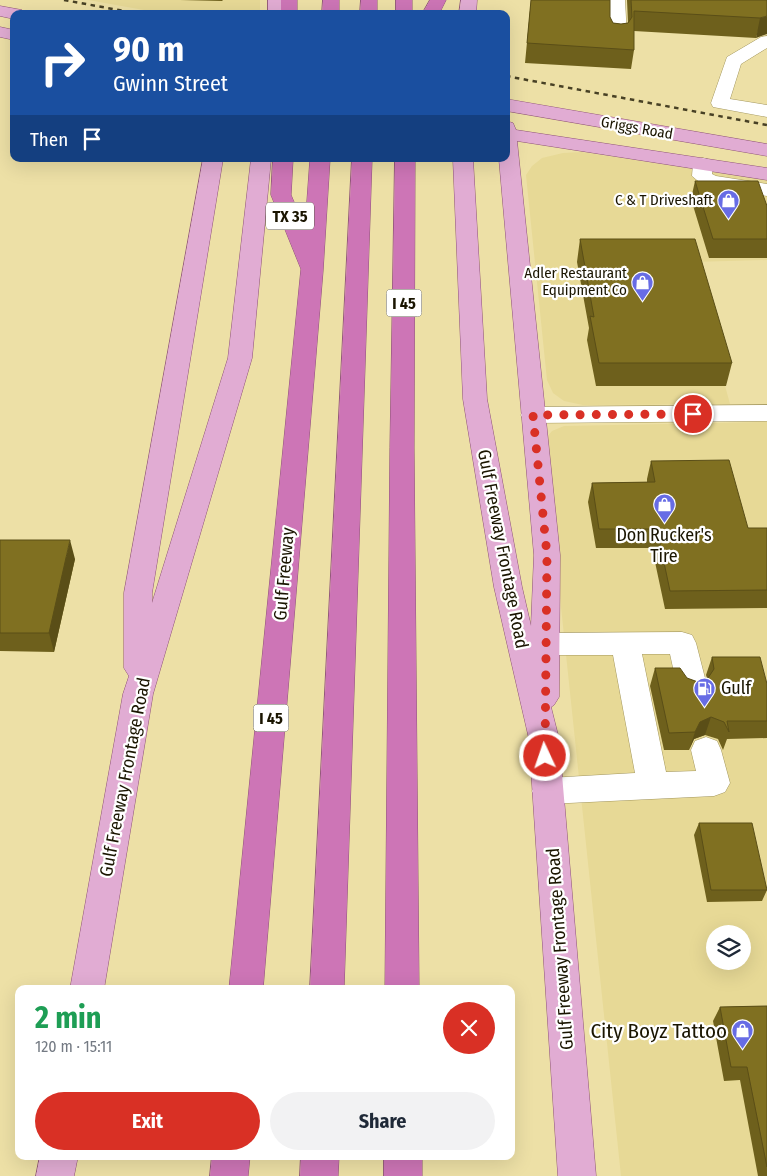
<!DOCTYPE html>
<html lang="en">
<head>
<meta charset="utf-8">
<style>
  :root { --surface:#fff; --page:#f2f2f3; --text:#1f2937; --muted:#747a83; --accent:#d93025 }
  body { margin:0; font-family:"Fira Sans Condensed",sans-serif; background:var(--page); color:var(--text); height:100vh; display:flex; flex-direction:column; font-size:19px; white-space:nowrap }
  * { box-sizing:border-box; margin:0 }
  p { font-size:16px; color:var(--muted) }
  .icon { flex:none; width:28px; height:28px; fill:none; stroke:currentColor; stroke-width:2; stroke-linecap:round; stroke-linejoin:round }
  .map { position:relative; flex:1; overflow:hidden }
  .details { position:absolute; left:15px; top:985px; width:500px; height:175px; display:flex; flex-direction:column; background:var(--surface); border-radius:10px; box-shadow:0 5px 20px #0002 }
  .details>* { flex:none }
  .guide { position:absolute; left:10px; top:10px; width:500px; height:152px; border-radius:10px; box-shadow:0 5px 20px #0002; background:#1a4fa0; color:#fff; overflow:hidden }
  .fabs { position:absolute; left:706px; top:925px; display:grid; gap:10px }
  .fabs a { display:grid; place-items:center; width:45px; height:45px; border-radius:50%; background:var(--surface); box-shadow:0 5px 20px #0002; font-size:25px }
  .pin { position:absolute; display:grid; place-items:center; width:42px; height:42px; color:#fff; margin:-21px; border:2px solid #fff; border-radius:50%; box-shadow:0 1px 5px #0007 }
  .me { position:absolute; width:55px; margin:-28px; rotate:357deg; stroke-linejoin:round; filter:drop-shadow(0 0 4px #0008) }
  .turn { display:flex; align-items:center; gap:18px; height:105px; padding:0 20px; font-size:22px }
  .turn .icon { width:65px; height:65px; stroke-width:2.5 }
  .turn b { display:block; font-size:35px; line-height:42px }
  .then { display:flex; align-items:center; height:48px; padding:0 20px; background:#0003; gap:10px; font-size:19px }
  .round { display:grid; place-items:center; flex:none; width:52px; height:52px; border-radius:26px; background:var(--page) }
  .headline { display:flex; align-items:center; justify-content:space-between; height:85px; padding:0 20px }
  h1 { font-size:30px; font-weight:700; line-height:38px; color:#1e9e55 }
  .cta { display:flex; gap:10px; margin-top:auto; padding:10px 20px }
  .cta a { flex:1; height:58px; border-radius:30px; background:var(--accent); color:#fff; font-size:20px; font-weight:700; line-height:58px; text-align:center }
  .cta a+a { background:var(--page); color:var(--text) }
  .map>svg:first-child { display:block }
  .built { fill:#e7d996; fill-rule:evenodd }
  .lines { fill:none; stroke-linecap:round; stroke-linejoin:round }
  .minor-casing { stroke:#a3975f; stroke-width:1 }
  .major-casing { stroke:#8e5377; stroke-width:1 }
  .highway-casing { stroke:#8e5377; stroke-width:1 }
  .minor { fill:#fff; fill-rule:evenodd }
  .major { fill:#e1acd3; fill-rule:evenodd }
  .highway { fill:#cd75b6; fill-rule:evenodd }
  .rail { stroke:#484125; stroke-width:2.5; stroke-dasharray:4.5 4.5; stroke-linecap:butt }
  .wall { fill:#6e601c }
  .shaded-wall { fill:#5a4e17 }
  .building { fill:#807021; stroke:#5a4e17 }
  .route { stroke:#d93025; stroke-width:9; stroke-dasharray:0 16.2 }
  .labels { text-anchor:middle; stroke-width:4.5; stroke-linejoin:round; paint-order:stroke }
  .far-street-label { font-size:15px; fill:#1a1501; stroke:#fff }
  .far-poi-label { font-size:15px; fill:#1a1501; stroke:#fff; text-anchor:end }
  .shield { fill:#fff; stroke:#5f5b4d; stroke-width:1 }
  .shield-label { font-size:16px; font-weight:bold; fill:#1a1501 }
  .poi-label { font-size:18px; fill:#1a1501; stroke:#fff }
  .street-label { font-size:18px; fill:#1a1501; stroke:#fff }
  .near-poi-label { font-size:21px; fill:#1a1501; stroke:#fff; text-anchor:end }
</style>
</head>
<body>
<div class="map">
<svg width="767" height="1176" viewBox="0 0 767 1176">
  <rect width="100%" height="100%" fill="#ede0a6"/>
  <path class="built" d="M88 0H260V14H166Z
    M581 152 767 180V260L691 262 730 404 583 405 564 401 553 393 547 380 526 175 532 166 542 158 563 153Z
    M767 422V1176H621L561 607 546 438 552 431 564 426ZM715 934H742V961H715Z"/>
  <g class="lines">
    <defs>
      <path id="minor" d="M609 0H625L627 37 624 41 618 42 612 41 609 37Z
        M767 36V48L741 64 730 99 767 105V117L713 107 711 103 727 57 761 37Z
        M703 158 710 160 713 164 712 174 716 176 767 184V196L703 185 692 176 693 164 696 160Z
        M767 405V421L533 423 524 421 521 415 524 409 533 407Z
        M682 632 692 635 696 643 707 686 702 694 692 698 682 694 677 686 670 654H642L666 772 696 771 691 750 695 741 706 737 717 741 721 750 730 783 725 792 714 796 548 804 537 800 532 791 537 782 548 778 635 773 613 655H545L535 652 531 644 535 636 545 633Z"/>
      <path id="major" d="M268 0H284V14H268Z
        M461 0H477L476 14H459Z
        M0 6 22 10 24 14H14V19L0 16Z
        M0 27 14 30V40L0 37Z
        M506 99 767 144V156L506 111Z
        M506 121 513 123 516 130 767 168V180L517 141 560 555 559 697 554 705 551 707 559 739 596 1176H558L529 739 494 587 463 399 453 159H473L487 399 522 587 531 626 534 555 499 159H506Z
        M203 159H223L152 593V603L228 358 251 159H271L252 358 153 694 104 989H70L123 694 129 676 124 668V593Z
        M40 1156H78L74 1176H36Z"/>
      <path id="highway" d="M281 0H297V14H281Z
        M323 0H339V14H322Z
        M361 0H377V14H360Z
        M396 0H412V14H396Z
        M430 0H446L439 14H422Z
        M273 159H293L291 195 305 228 310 159H330L323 271 263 989H229L301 269 271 195Z
        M352 159H372L344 989H310Z
        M395 159H415L414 448 419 989H385L390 448Z
        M212 1156H250L248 1176H210Z
        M301 1156H339L338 1176H300Z
        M384 1156H422V1176H384Z"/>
    </defs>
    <use href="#minor" class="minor-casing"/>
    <use href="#major" class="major-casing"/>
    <use href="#highway" class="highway-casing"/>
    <use href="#minor" class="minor"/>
    <use href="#major" class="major"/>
    <use href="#highway" class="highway"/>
    <path class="rail" d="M64 0 140 14
      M506 76 767 125"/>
  </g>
  <path class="wall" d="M180 0H223L222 1Z
    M531 0 610 17 613 23 621 24 628 23 627 0H767L756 38 634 31V50L631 69 525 63Z
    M695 181 767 206V258H709L691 199Z
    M580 239 732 363 726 386H596L587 340 589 328 577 262Z
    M651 461 748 528H767V608L665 609 652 548H596L588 502 592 483 647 482V479Z
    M0 540 75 559 54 652 0 651Z
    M712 657 767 684V738L727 739 723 750 718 739 705 735 694 739 689 750H664L650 686 655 668 698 682 707 678 706 675Z
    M699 823 767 890 762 901 707 902 694 835Z
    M767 1006V1176H758L740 1080 724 1081 713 1021 720 1007Z"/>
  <path class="shaded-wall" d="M767 16V34L756 38 760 18Z
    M70 540 75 559 54 652 49 633Z
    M711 717 705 735 694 739 689 750 695 732 700 722Z"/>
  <path class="building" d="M531 0H610V17L613 23 621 24 628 23 632 17 631 0H767V16L760 18 634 11V50L527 43Z
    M695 181H758L767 206V239H713Z
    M580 239H695L732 363H599L590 316 594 317Z
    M729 460 748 528H767V590L670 591 657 529H599L592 483 655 482 651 461Z
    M0 540H70L49 633H0Z
    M712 657H760L767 684V721H727L729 732 724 722 711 717 700 722 695 732 669 733 655 668H680L687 678 698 682 708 678 714 669Z
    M699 823H752L767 890H711Z
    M767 1006V1167L747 1067H731L720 1007Z"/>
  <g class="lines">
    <path class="route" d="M545 756 547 555 533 415 693 414"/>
  </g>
  <defs>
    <symbol id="shop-pin" viewBox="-11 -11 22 30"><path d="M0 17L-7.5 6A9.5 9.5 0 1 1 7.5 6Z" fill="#676ce5" stroke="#fff"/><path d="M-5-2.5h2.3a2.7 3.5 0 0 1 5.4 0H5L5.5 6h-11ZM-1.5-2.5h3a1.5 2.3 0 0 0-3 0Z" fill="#fff"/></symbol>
    <symbol id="fuel-pin" viewBox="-11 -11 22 30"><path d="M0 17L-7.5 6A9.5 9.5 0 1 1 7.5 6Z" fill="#676ce5" stroke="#fff"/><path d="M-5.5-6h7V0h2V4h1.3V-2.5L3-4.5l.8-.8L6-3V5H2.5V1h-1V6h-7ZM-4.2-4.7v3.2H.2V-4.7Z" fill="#fff"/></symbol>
  </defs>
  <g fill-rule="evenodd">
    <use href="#shop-pin" x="716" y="188" width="25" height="34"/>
    <use href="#shop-pin" x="630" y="270" width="25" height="34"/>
    <use href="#shop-pin" x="652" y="492" width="25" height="34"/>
    <use href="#fuel-pin" x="692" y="676" width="25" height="34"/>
    <use href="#shop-pin" x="730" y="1018" width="25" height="34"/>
  </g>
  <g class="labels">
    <g class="far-street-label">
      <text transform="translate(637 128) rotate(10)" y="5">Griggs Road</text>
    </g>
    <g class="far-poi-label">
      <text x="713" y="205">C &amp; T Driveshaft</text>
      <text x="627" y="278">Adler Restaurant<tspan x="627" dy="17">Equipment Co</tspan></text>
    </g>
    <g class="shield">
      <rect x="266" y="202.5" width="48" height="27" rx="4"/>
      <rect x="386.5" y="289.5" width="35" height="27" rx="4"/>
      <rect x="253.5" y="704.5" width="35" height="27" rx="4"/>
    </g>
    <g class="shield-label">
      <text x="290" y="222">TX 35</text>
      <text x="404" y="309">I 45</text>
      <text x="271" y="724">I 45</text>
    </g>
    <g class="poi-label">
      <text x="664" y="541">Don Rucker's<tspan x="664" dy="21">Tire</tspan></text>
      <text x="721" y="694" text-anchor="start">Gulf</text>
    </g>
    <g class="street-label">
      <text transform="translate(503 549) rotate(79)" y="6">Gulf Freeway Frontage Road</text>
      <text transform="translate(284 574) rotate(-85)" y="6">Gulf Freeway</text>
      <text transform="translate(125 777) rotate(-79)" y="6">Gulf Freeway Frontage Road</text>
      <text transform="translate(560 949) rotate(-94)" y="6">Gulf Freeway Frontage Road</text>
    </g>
    <g class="near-poi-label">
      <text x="727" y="1038">City Boyz Tattoo</text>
    </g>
  </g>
</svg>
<div class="fabs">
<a><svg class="icon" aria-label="layers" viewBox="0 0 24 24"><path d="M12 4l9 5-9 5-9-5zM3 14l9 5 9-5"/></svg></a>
</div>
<div class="pin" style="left:693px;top:414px;background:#d93025"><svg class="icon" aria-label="arrive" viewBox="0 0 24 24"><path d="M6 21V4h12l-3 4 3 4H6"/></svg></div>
<svg class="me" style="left:545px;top:756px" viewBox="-20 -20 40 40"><circle r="17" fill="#d93025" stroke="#fff" stroke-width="3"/><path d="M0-11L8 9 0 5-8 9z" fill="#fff"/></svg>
<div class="guide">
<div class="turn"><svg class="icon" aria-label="right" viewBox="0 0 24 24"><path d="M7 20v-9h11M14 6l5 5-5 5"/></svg><div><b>90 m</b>Gwinn Street</div></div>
<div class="then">Then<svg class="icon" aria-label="arrive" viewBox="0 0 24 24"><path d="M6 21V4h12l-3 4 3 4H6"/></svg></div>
</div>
<section class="details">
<div class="headline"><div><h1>2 min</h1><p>120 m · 15:11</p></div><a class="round" style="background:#d93025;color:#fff"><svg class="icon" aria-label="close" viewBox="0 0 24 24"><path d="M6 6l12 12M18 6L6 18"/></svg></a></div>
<div class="cta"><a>Exit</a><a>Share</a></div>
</section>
</div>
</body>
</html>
